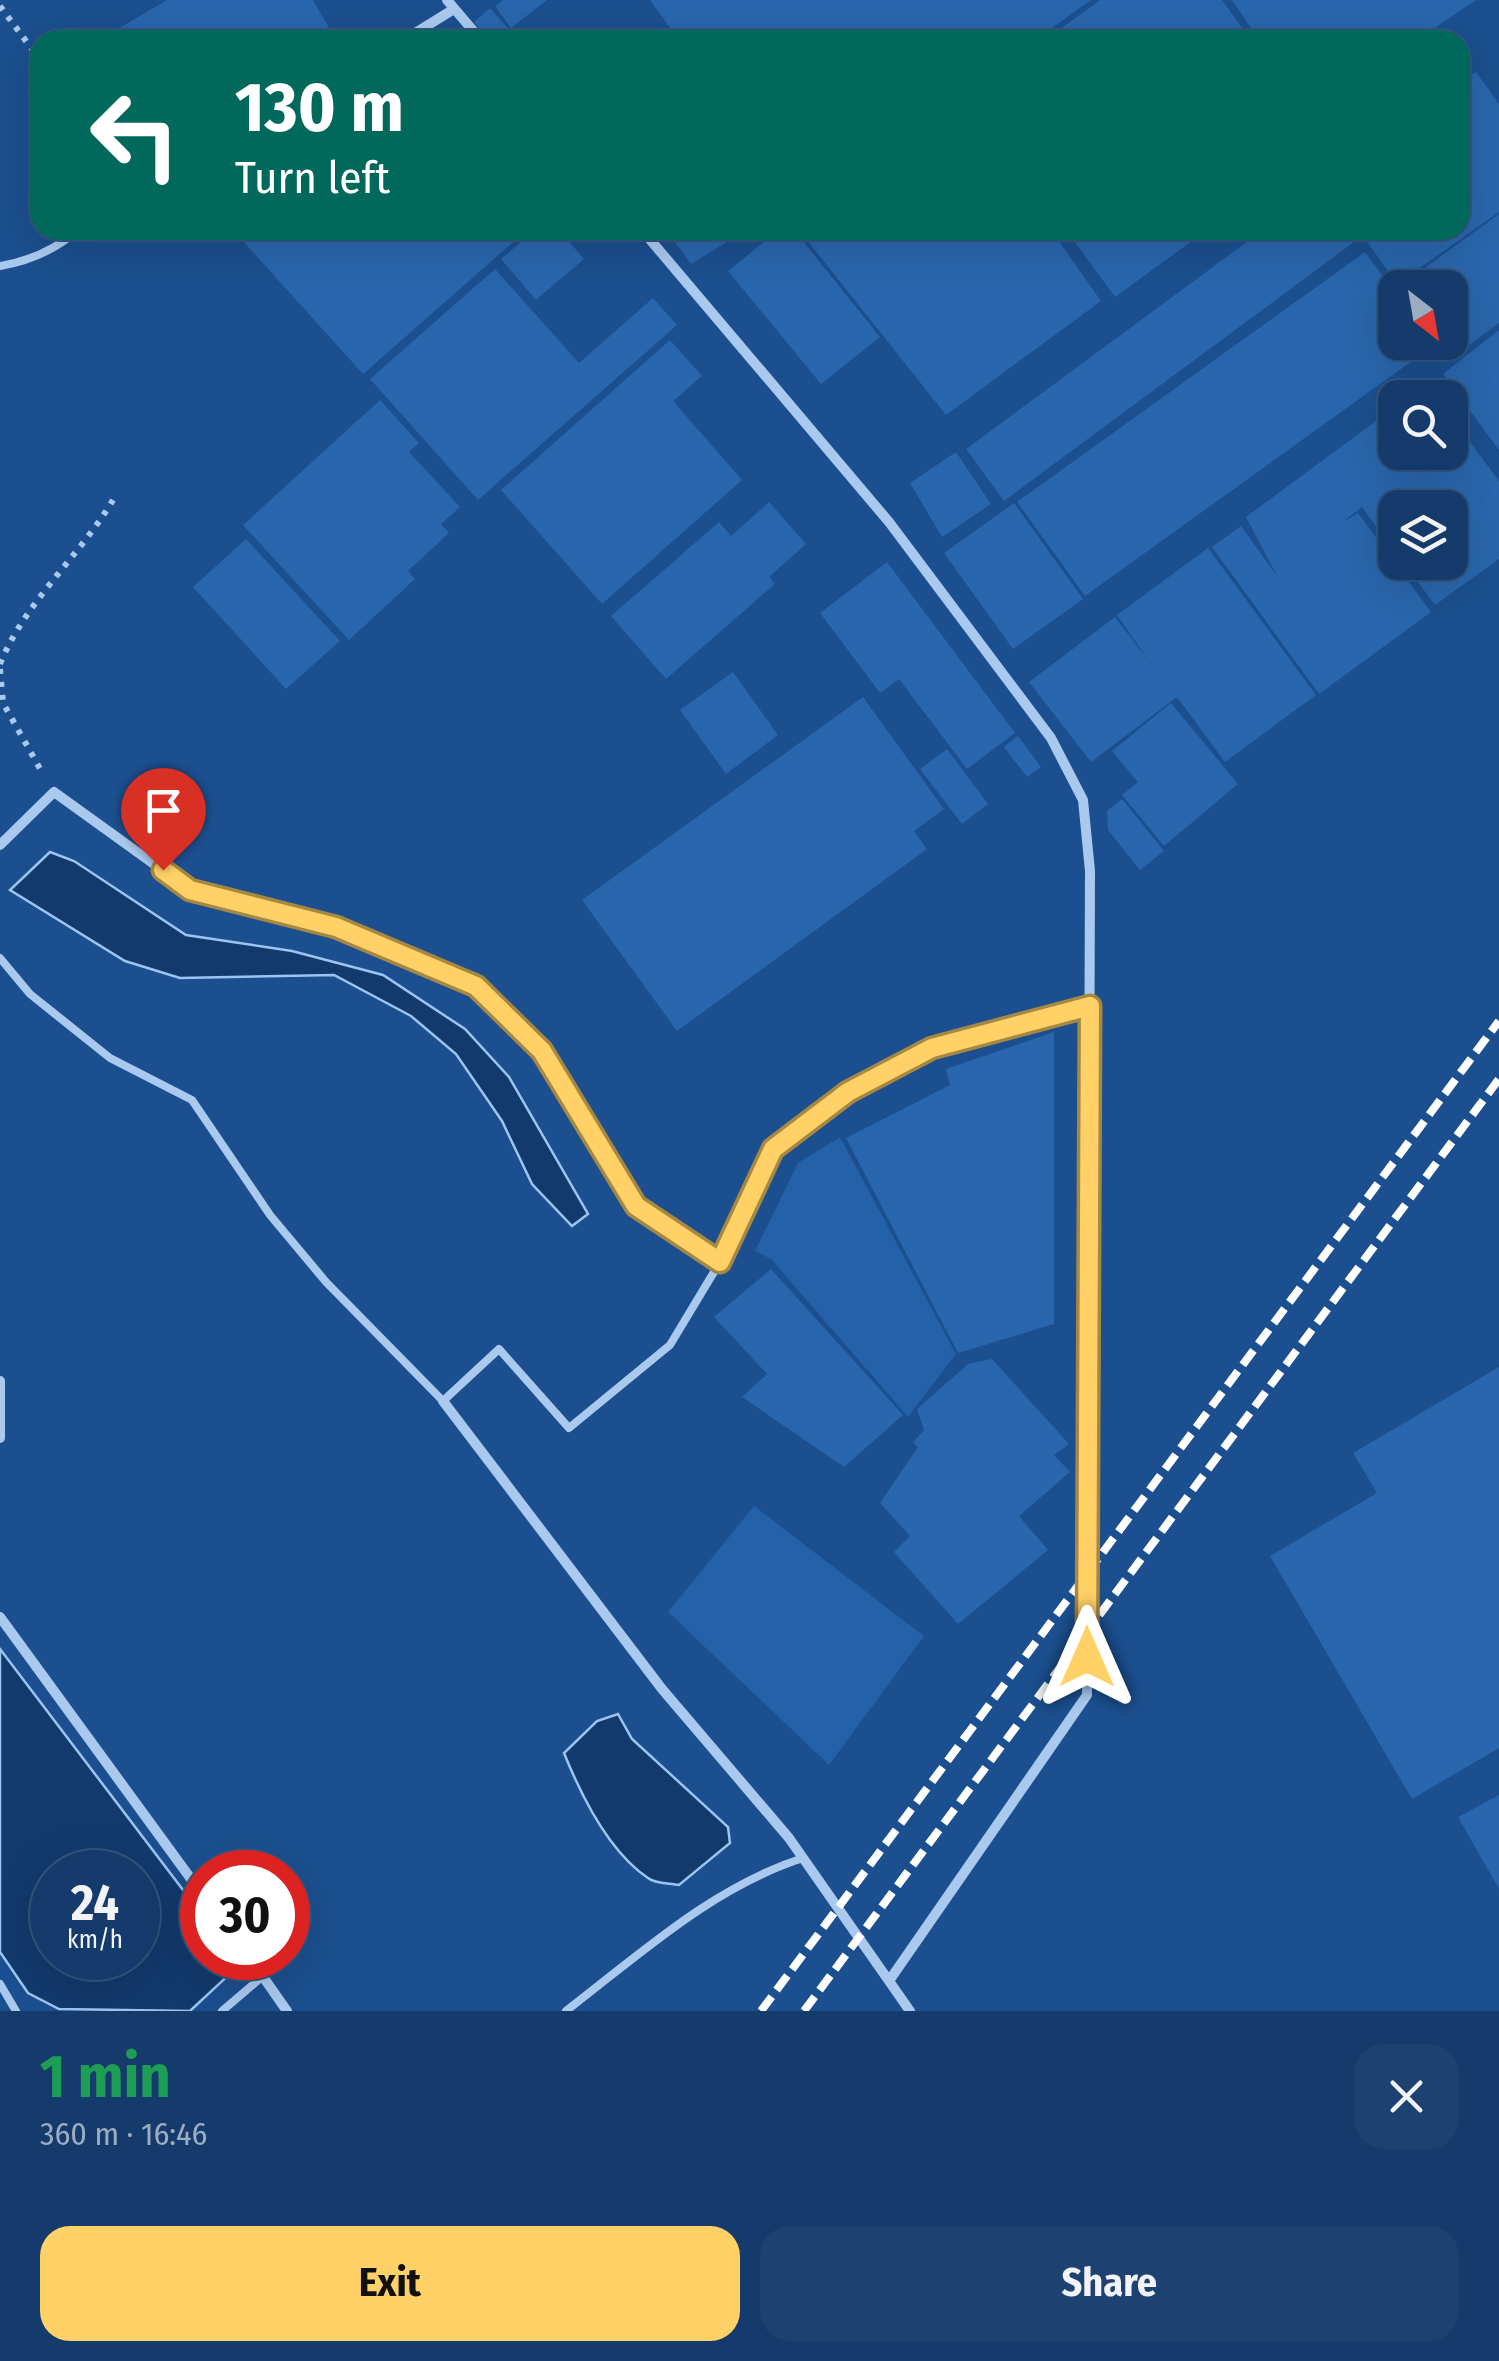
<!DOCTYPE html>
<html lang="en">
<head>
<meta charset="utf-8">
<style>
  :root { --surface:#143b6b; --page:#1d4271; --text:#f1f3f6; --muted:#9dadc1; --line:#33557e; --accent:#ffd166 }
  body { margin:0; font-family:"Fira Sans Condensed",sans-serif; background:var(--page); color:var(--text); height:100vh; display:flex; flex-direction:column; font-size:38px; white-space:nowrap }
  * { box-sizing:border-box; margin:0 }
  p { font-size:32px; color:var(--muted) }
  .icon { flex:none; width:55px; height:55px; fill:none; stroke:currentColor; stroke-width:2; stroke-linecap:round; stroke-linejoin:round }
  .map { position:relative; height:2011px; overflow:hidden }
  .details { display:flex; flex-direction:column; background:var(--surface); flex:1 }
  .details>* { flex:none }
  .top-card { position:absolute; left:30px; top:30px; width:1440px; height:210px; border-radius:30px; box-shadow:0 10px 40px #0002,0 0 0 2px var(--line); background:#00695c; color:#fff; overflow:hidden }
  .needle { width:65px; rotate:149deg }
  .buttons { position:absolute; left:1378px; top:270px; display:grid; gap:20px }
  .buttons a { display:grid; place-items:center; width:90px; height:90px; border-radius:20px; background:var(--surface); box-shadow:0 10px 40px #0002,0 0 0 2px var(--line); font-size:50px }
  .speed { position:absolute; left:30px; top:1850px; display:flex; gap:20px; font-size:50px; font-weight:700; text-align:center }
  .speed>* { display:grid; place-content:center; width:130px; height:130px; border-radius:50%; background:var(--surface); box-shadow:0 10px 40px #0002,0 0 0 2px var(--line); line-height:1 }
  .speed small { font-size:25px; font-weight:400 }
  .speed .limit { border:15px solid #d22; background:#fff; color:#111 }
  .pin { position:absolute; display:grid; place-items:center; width:85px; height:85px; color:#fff; margin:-102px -42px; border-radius:50% 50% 50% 0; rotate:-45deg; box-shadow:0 0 10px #0007 }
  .pin .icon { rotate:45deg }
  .me { position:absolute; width:110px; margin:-55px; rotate:0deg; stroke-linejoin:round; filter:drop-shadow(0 0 8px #0008) }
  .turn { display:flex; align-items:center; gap:35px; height:210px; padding:0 40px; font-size:45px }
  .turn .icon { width:130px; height:130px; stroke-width:2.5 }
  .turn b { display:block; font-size:70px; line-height:85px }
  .round { display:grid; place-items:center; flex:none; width:105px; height:105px; border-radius:30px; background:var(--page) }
  .headline { display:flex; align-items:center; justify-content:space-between; height:170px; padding:0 40px }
  h1 { font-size:60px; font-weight:700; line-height:75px; color:#1e9e55 }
  .action { display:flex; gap:20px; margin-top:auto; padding:20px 40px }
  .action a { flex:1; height:115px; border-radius:30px; background:var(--accent); color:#111; font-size:40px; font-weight:700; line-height:115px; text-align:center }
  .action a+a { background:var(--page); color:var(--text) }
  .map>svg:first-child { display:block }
  .green { fill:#2461a8 }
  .water { fill:#123a6d; stroke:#9cc4f0; stroke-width:2.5; fill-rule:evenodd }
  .building { fill:#2a66ad }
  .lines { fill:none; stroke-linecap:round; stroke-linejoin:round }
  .path { stroke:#a9c9ee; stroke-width:6; stroke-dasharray:5 8; stroke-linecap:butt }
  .service { stroke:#a9c9ee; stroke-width:8 }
  .minor { stroke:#a9c9ee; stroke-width:10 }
  .rail { stroke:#fff; stroke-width:8; stroke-dasharray:18 8; stroke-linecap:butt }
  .route-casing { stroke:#a68842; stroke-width:25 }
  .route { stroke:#ffd166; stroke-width:18 }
</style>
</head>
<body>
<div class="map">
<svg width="1499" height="2011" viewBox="0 0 1499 2011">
  <rect width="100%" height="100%" fill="#1b4f8f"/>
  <path class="green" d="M840 1137 956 1354 908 1417 771 1259 755 1251 798 1163Z
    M754 1506 924 1636 829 1765 668 1612Z"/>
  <path class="water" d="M50 852 74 861 186 935 292 951 383 975 465 1029 509 1077 588 1214 572 1226 532 1184 502 1121 456 1054 411 1016 334 975 180 978 125 961 10 890Z
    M0 1649 202 1915V1958H234L233 1971 190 2011 59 2009 28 1993 0 1952ZM52 1872H138V1958H52Z
    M618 1714 632 1739 728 1827 730 1843 679 1885C669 1883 655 1884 648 1878 609 1852 581 1795 564 1753L597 1721Z"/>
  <path class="building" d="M167 0H313L336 40H99Z
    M503 0H547L511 28 495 6Z
    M650 0H1091L1035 40H679Z
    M1100 0H1222L1251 40H1045Z
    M1232 0H1476L1417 40H1259Z
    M490 8 518 40H489L474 22Z
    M1476 72 1499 104V212L1397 284 1359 230H1460V83Z
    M1499 214V323L1447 361 1434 342H1450V288H1397Z
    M233 230H527L363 374Z
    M535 230H559L584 259 536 300 501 259Z
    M666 230H733L737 236 691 264Z
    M779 230H794L880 337 821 384 728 271Z
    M799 230H1051L1101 301 946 415Z
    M1066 230H1207L1115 297Z
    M1263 230H1352L1358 239 1004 501 966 449Z
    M1365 252 1395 293V342L1433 346 1085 596 1017 502Z
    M495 269 579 363 653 298 677 325 478 500 370 379Z
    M1499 330V450L1443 374Z
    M670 340 702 376 673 401 742 480 602 604 501 490Z
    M1426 384 1437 398H1408Z
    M380 400 419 443 409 452 460 507 441 524 449 533 408 571 415 579 349 640 243 525Z
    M1395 407V452H1450V415L1499 481V559L1435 605 1403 562H1450V508H1395V552L1362 507 1341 523 1358 513 1431 612 1319 694 1212 547 1241 526 1277 576 1246 517Z
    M956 452 991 504 942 537 910 483Z
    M769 502 806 544 769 577 775 584 666 679 611 616 719 522 731 536Z
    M1014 503 1083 599 1013 649 944 553Z
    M246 539 340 641 286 689 193 587Z
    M1208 548 1316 695 1225 762 1177 697 1091 762 1029 682 1115 617 1151 664 1117 615Z
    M887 562 1015 733 967 769 899 679 880 693 820 613Z
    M733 672 778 735 726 774 680 710Z
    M863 697 944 809 914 831 927 849 677 1031 582 900Z
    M1171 703 1238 784 1164 846 1122 795 1138 782 1112 751Z
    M1018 736 1041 767 1027 777 1004 747Z
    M947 749 988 804 962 824 920 769Z
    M1122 799 1164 851 1140 870 1108 830 1107 811Z
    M1054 1032V1324L958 1353 846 1138 950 1085 946 1069Z
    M771 1269 903 1415 844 1467 742 1397 767 1374 714 1317Z
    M992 1359 1069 1444 1054 1455 1070 1472 1019 1516 1048 1550 958 1624 894 1552 910 1536 880 1503 918 1447 913 1442 924 1430 917 1409 968 1364Z
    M1499 1367V1748L1412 1799 1270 1556 1377 1493 1353 1453Z
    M1499 1795V1889L1458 1817Z"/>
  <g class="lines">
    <path class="path" d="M0 6 40 60
      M0 664C25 602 79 557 113 500
      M0 669 3 703 43 774"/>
    <path class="service" d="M0 266C30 261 55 250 78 230
      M0 958 30 994 110 1058 192 1100 270 1215 326 1282 443 1401 499 1349 569 1428 670 1345 720 1262
      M0 1984 16 2011
      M222 2011 263 1976
      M566 2011C640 1954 713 1887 803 1858"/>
    <path class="minor" d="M447 0 481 40
      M404 40 454 9
      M642 230 889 522 1051 738 1083 800 1090 871 1087 1695 889 1981 910 2011
      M0 845 54 792 190 890 336 927 475 986 542 1051 636 1206 720 1262 773 1149 848 1092 933 1048 1090 1006
      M0 1381V1438
      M443 1401 662 1689 789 1838 889 1981
      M0 1617 202 1894
      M250 1958 287 2011"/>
    <path class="rail" d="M761 2011 1499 1021
      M804 2011 1499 1079"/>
  </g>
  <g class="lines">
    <defs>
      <path id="route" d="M163 870 190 890 336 927 476 986 542 1051 636 1206 720 1262 773 1149 848 1092 932 1048 1090 1006 1087 1657"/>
    </defs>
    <use href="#route" class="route-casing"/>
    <use href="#route" class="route"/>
  </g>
</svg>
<div class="buttons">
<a><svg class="needle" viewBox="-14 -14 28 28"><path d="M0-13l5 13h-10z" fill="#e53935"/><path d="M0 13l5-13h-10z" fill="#9dadc1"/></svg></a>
<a><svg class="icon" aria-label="search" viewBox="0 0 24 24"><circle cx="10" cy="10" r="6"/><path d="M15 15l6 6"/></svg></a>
<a><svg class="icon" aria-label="layers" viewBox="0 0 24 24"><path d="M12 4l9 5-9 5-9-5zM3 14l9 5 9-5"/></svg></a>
</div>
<div class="speed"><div>24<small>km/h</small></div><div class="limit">30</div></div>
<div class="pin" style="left:163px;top:870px;background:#d93025"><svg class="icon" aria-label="arrive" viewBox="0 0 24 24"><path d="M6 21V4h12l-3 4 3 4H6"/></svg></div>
<svg class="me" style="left:1087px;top:1657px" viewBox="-20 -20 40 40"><path d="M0-17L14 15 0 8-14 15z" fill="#ffd166" stroke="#fff" stroke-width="4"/></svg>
<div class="top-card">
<div class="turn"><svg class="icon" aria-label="left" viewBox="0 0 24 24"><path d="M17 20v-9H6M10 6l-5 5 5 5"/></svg><div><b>130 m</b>Turn left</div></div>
</div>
</div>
<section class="details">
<div class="headline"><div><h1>1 min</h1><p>360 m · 16:46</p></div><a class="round"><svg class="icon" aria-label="close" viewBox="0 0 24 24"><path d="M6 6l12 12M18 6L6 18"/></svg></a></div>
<div class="action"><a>Exit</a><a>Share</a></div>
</section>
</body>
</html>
